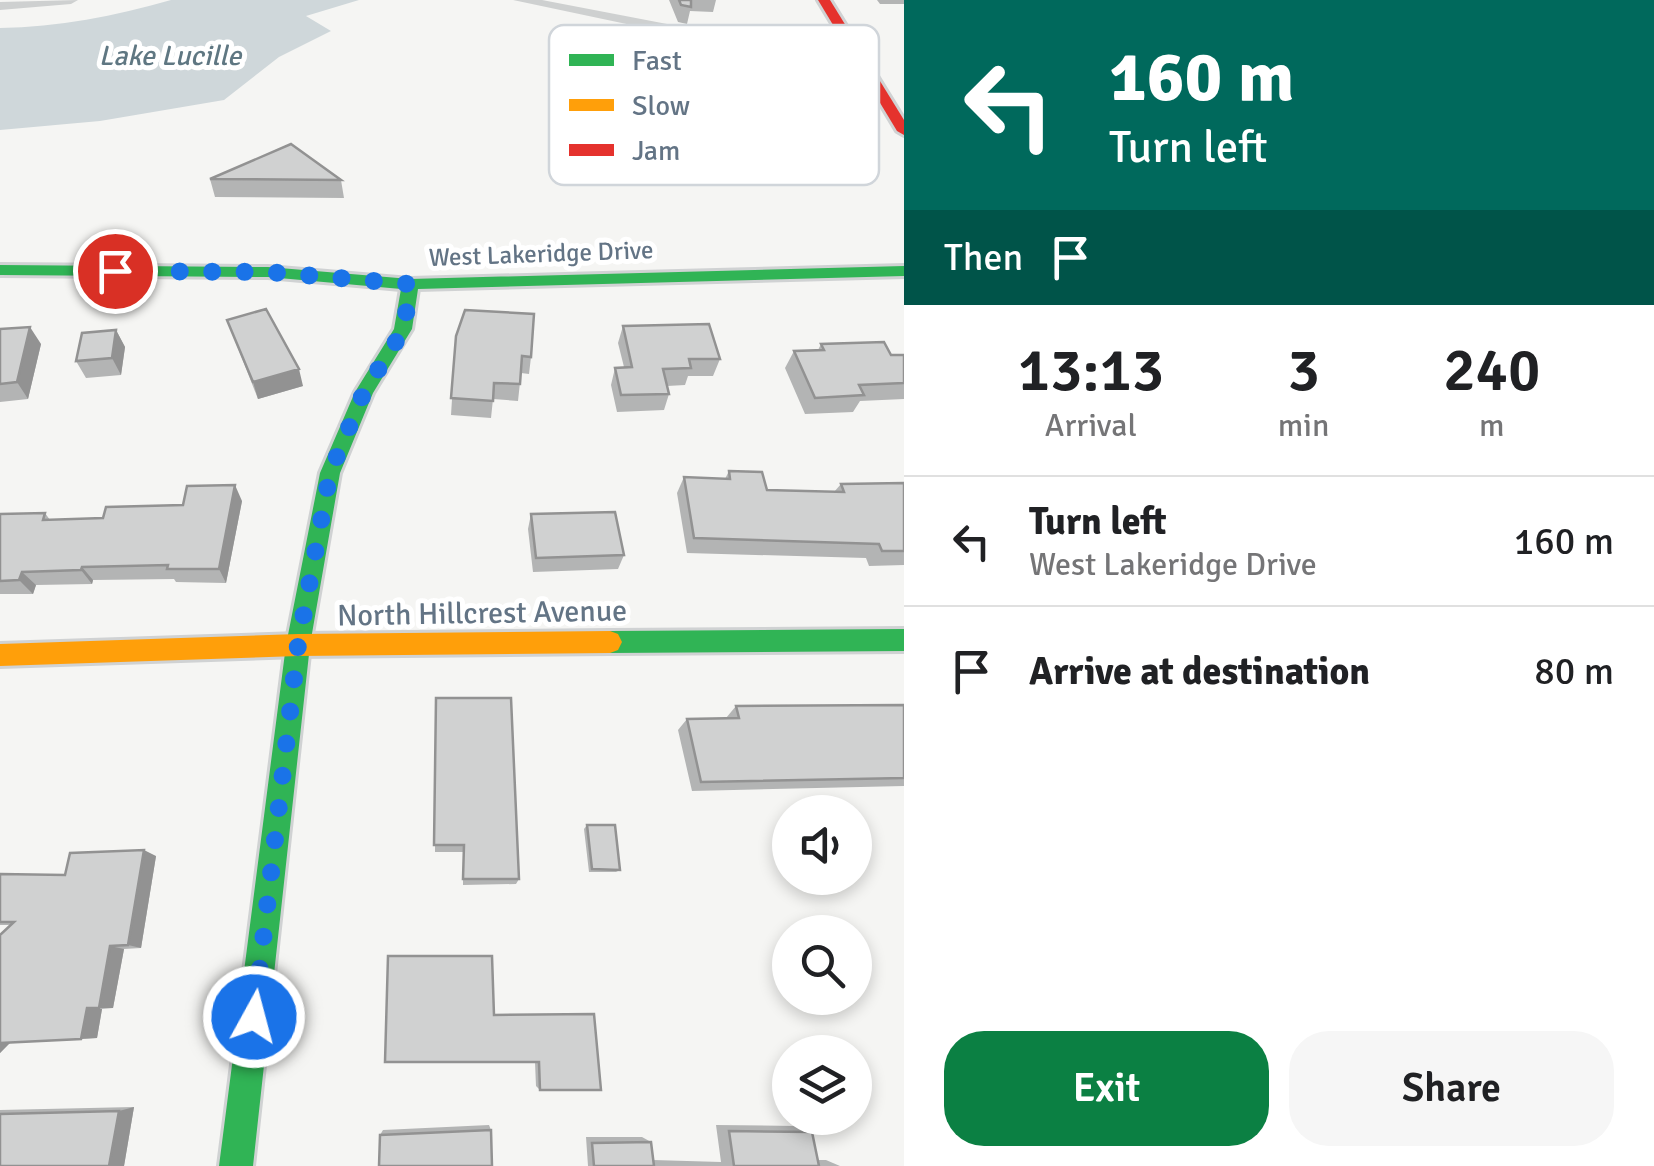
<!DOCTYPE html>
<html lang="en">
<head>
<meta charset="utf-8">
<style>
  :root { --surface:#fff; --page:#f6f6f6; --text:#202124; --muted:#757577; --line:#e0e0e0; --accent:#0b8043 }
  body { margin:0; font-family:Signika,sans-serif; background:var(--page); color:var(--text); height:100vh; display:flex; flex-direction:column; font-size:38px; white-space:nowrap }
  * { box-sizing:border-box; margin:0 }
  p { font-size:32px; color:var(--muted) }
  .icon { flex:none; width:55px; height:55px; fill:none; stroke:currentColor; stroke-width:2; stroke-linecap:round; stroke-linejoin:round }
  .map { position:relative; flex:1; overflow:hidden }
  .details { display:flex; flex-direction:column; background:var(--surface); width:750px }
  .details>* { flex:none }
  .top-card { background:#00695c; color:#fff; overflow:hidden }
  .tools { position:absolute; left:772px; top:795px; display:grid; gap:20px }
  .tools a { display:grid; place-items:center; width:100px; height:100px; border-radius:50%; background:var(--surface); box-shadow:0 5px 15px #0003; font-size:50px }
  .pin { position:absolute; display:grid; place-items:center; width:85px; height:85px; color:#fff; margin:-42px; border:5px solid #fff; border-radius:50%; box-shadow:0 2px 10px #0007 }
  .me { position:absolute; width:110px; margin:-55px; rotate:7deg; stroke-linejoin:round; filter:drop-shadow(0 0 8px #0008) }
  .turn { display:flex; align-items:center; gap:35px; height:210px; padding:0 40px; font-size:45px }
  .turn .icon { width:130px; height:130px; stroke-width:2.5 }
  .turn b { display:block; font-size:70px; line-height:85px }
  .then { display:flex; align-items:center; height:95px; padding:0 40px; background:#0003; gap:20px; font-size:38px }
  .eta { display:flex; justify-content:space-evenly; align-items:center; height:170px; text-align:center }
  .eta b { font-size:60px; font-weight:600; line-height:70px }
  .button { display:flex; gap:20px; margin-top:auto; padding:20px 40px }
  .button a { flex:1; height:115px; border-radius:40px; background:var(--accent); color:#fff; font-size:40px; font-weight:600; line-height:115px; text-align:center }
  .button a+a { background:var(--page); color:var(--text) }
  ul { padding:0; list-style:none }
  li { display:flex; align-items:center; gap:30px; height:130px; padding:0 40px; border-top:2px solid var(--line) }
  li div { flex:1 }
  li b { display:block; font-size:38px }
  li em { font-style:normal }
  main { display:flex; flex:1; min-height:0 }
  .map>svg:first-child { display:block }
  .water { fill:#cfd7da }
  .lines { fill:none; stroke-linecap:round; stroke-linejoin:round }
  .fast-casing { stroke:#d0d2d3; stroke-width:6 }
  .slow-casing { stroke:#d0d2d3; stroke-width:6 }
  .jam-casing { stroke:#d0d2d3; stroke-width:6 }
  .street { fill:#ced0d0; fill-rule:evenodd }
  .fast { fill:#30b455; fill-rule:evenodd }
  .slow { fill:#ff9f0a; fill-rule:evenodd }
  .jam { fill:#e5322d; fill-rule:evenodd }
  .wall { fill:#b3b4b4 }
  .shaded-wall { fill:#929292 }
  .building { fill:#d0d1d1; stroke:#929292; stroke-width:2.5 }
  .route { stroke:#1a73e8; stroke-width:18; stroke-dasharray:0 32.4 }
  .labels { text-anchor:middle; stroke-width:10; stroke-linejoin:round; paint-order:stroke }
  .far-street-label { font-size:25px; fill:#637485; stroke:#fff }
  .far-water-label { font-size:28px; font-style:italic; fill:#5f7782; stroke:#fff }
  .street-label { font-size:30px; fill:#637485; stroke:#fff }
  .key { fill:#fff; stroke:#d0d5da; stroke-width:2.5 }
  .key-label { font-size:28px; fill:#637485 }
</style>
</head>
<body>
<main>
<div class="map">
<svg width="904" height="1166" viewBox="0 0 904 1166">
  <rect width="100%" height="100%" fill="#f5f5f3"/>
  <path class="water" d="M171 0H359L306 16 331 31 279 57 224 100 100 121 0 130V28C58 27 115 16 171 0Z"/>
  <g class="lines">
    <defs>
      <path id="fast" d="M0 265 268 267 410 279 904 266V276L418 289 412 329 373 393 340 473 310 645 253 1166H219L286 645 320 473 355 392 394 329 401 289 268 277 0 275Z
        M904 629V651L610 653 602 650 598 642 602 634 610 631Z"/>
      <path id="slow" d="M610 631 618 634 622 642 618 650 610 653 298 656 0 666V644L298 634Z"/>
      <path id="jam" d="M818 0H830L904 120V135L897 131Z"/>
    </defs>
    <use href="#fast" class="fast-casing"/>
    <use href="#slow" class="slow-casing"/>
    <use href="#jam" class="jam-casing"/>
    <path class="street" d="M78 0 71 4 0 10V2Z
      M513 0H542L740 38H850L858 43 850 48H740Z"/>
    <use href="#fast" class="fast"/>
    <use href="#slow" class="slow"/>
    <use href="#jam" class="jam"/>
  </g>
  <path class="wall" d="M669 0H716L713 12 690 11 687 24 678 22Z
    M877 0H904V4H880Z
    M680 63 676 83H561L563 66Z
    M210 179 341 180 344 198 215 197Z
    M227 320 303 386 258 399Z
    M623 326 720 359 713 376H688L685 385 667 386 669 394 664 410 617 412 611 385 615 368 624 367 618 343Z
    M0 329 41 344 28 399 0 402Z
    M116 330 125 347 121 375 86 378 76 361Z
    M456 336 531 357 529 374 521 373 518 401 493 399 491 418 451 415Z
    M821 344 891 355H904V399L860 401 853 412 805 414 785 368 794 351 818 350Z
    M729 471 767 490 834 492 841 484 904 483V565L869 566 866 558 687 553 677 493 684 477 725 479Z
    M242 501 226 583 176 582 174 579 93 580 92 584 36 585 33 594H0V514L45 513 50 520 103 518 183 505Z
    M531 514 624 555 618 569 533 572 528 529Z
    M436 698 519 879 516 884 463 885V852H435Z
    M904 705V786L692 791 678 730 687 719 726 718 736 706Z
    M587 825 620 870 616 872H589L584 829Z
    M156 856 141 948 124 949 113 1008 102 1009 97 1038 10 1042 0 1053V935L10 925H0V874L65 875Z
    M594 1014 540 1090 536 1086 535 1062 494 1015Z
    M134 1107 124 1166H0V1110Z
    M489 1125 491 1130 380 1135 383 1130Z
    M716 1125 796 1126 812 1132 818 1160H826L840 1166H588L586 1137H642L651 1142 653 1160 721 1162Z"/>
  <path class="shaded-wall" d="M30 327 41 344 28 399 17 382Z
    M116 330 125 347 121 375 112 358Z
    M299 369 303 386 258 399 253 382Z
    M235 485 242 501 226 583 219 569Z
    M82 567 93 580 92 584 81 570Z
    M22 572 36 585 33 594 19 580Z
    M144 850 156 856 141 948 128 945Z
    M110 946 124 949 113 1008H99Z
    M87 1008 102 1009 97 1038 81 1039Z
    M11 1042 0 1053V1043Z
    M134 1107 124 1166H109L119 1111Z"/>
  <path class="building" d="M679 0H691V7L681 5Z
    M291 144 341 180 210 179Z
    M266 309 299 369 253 382 227 320Z
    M465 310 534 314 531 357 522 356 520 384 494 383 493 401 451 398 456 336Z
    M709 324 720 359H689L691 368 663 369 669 394 621 395 615 368 632 367 623 326Z
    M30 327 17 382 0 384V329Z
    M116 330 112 358 76 361 82 333Z
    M884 342 891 355H904V383L859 385 864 395 815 398 794 351 824 350 821 344Z
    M729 471 762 472 767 490 844 492 841 484 904 483V551H882L879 544 694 538 684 477 730 479Z
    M235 485 219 569H167L168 565 82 567 81 570 22 572 19 580 0 581V514L45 513 43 520 103 518 106 507 183 505 187 486Z
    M615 512 624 555 536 558 531 514Z
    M436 698H511L519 879H463L464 845H434Z
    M904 705V778L701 782 687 719 739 718 736 706Z
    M587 825H615L620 870 592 869Z
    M144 850 128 945 110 946 99 1008H87L81 1039 0 1043V935L14 922H0V874L65 875 70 853Z
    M388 956H492L494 1015 594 1014 601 1090H540L539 1062H385Z
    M119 1111 109 1166H0V1114Z
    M491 1130 492 1166H379L380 1135Z
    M729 1131 812 1132 819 1166H734Z
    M651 1142 654 1166H594L592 1143Z"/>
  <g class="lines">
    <path class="route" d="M115 271 268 272 410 284 404 329 364 392 330 473 298 645 254 1017"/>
  </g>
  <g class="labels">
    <g class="far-street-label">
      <text transform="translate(541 253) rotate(-2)" y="9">West Lakeridge Drive</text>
    </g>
    <g class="far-water-label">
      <text x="170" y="65">Lake Lucille</text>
    </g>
    <g class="street-label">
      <text transform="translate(482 613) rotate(-1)" y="10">North Hillcrest Avenue</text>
    </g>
  </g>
  <rect x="549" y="25" width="330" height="160" rx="15" class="key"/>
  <rect x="569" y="54" width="45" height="12" fill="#30b455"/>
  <rect x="569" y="99" width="45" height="12" fill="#ff9f0a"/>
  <rect x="569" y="144" width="45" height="12" fill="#e5322d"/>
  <g class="key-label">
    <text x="632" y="70">Fast</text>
    <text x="632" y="115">Slow</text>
    <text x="632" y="160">Jam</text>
  </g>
</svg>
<div class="tools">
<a><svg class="icon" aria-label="sound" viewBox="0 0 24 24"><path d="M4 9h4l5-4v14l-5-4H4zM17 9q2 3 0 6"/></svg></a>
<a><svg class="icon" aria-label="search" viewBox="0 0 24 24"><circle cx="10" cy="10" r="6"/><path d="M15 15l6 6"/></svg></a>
<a><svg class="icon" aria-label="layers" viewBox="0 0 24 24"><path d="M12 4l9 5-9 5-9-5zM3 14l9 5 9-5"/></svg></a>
</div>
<div class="pin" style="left:115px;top:271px;background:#d93025"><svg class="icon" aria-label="arrive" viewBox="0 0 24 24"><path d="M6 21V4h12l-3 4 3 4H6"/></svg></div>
<svg class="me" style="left:254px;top:1017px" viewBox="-20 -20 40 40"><circle r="17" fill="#1a73e8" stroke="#fff" stroke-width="3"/><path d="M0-11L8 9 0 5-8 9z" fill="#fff"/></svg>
</div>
<section class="details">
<div class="top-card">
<div class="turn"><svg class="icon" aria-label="left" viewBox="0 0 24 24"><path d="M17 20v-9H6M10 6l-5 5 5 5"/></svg><div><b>160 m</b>Turn left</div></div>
<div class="then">Then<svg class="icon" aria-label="arrive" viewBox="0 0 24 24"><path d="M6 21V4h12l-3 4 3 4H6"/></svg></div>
</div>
<div class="eta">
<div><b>13:13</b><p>Arrival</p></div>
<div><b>3</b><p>min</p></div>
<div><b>240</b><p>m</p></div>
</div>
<ul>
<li><svg class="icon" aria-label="left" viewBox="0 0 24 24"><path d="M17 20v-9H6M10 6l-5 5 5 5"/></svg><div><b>Turn left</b><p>West Lakeridge Drive</p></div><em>160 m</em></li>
<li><svg class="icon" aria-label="arrive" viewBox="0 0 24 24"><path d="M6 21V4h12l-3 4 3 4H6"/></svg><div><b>Arrive at destination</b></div><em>80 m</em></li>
</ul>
<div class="button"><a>Exit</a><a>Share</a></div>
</section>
</main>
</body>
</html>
